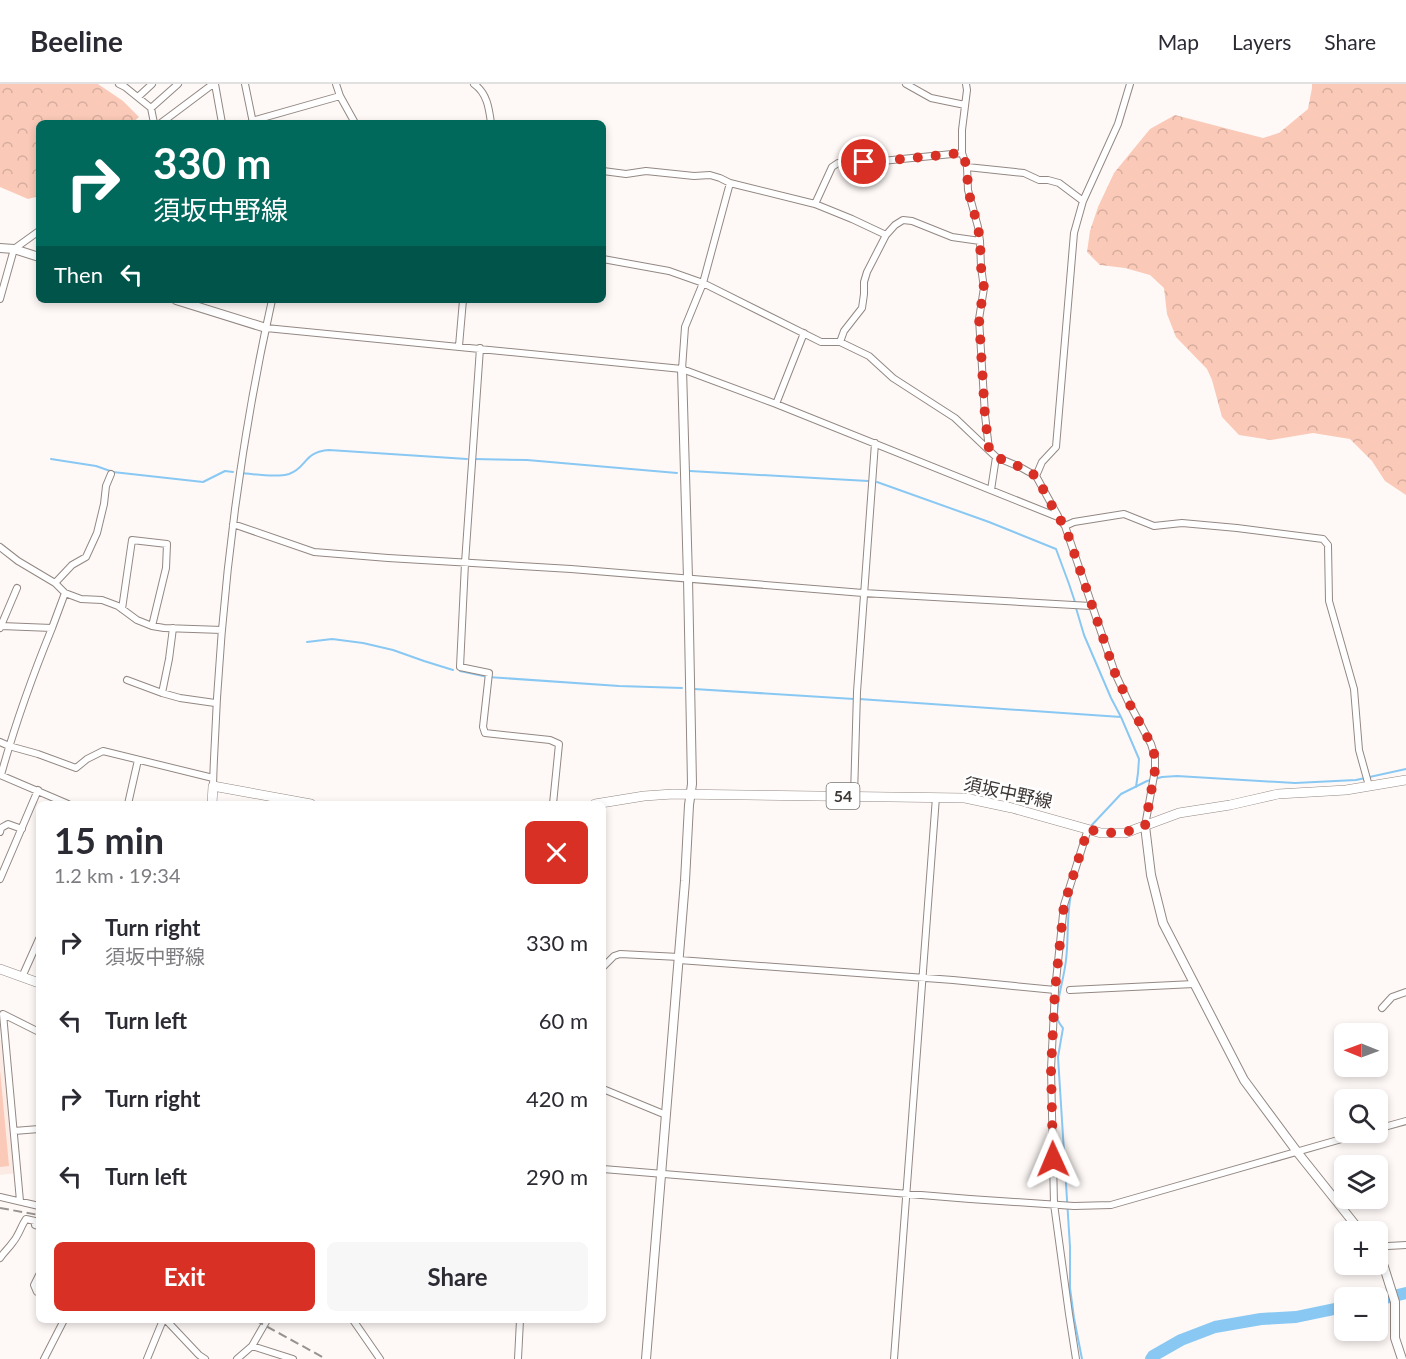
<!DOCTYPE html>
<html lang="en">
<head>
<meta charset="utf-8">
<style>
  :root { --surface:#fff; --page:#f7f7f7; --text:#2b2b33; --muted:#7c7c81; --line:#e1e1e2; --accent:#d93025 }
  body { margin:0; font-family:Lato,"Noto Sans JP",sans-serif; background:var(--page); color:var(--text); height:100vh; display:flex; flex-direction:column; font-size:22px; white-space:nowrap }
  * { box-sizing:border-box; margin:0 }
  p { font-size:20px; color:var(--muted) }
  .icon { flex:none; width:33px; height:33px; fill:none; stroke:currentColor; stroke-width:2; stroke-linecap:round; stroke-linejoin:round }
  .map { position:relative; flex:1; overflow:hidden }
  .side { position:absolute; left:36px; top:717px; width:570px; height:522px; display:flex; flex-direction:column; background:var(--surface); border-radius:9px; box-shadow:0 3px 9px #0003 }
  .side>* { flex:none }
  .guide { position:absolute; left:36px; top:36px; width:570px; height:183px; border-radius:9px; box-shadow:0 3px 9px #0003; background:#00695c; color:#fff; overflow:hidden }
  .needle { width:39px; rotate:271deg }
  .buttons { position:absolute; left:1334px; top:939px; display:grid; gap:12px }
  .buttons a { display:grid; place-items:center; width:54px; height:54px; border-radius:9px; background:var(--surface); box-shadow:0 3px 9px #0003; font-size:30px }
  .pin { position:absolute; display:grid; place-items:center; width:51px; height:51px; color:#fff; margin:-26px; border:3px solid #fff; border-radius:50%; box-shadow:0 2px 6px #0007 }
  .me { position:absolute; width:66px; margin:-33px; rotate:359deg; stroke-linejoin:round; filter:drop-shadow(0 0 4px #0008) }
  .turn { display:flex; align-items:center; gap:21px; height:126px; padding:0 18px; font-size:27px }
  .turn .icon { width:78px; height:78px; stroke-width:2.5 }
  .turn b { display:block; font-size:42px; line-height:51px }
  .then { display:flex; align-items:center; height:57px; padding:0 18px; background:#0003; gap:12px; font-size:22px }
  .round { display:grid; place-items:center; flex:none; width:63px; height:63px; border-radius:9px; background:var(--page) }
  .overview { display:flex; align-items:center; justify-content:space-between; height:102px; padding:0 18px }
  h1 { font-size:36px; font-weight:700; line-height:45px }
  .cta { display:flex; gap:12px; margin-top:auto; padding:12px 18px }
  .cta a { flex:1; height:69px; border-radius:9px; background:var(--accent); color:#fff; font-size:24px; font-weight:700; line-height:69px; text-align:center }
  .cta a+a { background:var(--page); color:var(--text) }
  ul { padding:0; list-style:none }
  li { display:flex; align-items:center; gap:18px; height:78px; padding:0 18px }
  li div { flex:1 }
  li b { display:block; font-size:22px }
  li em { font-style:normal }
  header { display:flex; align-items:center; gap:36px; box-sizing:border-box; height:84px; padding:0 30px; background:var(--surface); border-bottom:2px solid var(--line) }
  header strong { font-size:28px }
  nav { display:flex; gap:33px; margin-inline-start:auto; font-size:21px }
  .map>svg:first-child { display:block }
  .built { fill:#fcebe5 }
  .green { fill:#fac9b7 }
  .forest { fill:url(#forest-crowns) }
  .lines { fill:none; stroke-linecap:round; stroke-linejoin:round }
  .stream { stroke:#89c8f3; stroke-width:2 }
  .river { stroke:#89c8f3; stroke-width:12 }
  .street-casing { stroke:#938883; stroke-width:8 }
  .secondary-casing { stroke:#938883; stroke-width:10 }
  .primary-casing { stroke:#938883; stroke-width:10 }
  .street { stroke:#fff; stroke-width:6 }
  .secondary { stroke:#fff; stroke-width:8 }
  .primary { stroke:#fff; stroke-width:9 }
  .rail { stroke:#989391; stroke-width:2; stroke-dasharray:9 4.5; stroke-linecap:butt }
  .route { stroke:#d93025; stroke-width:10; stroke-dasharray:0 18 }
  .labels { text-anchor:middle; stroke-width:5; stroke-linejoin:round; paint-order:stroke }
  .shield { fill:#fff; stroke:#787473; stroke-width:1.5 }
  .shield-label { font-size:16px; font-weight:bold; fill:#3e3937 }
  .street-label { font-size:18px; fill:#3e3937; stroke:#fff }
</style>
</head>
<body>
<header>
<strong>Beeline</strong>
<nav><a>Map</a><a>Layers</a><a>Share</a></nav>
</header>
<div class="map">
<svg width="1406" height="1275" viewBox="0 0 1406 1275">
  <defs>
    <pattern id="forest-crowns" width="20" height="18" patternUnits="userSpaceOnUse" patternTransform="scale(1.5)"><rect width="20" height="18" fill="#fac9b7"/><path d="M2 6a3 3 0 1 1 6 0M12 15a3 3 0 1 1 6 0" fill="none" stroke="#d7ad9e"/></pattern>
  </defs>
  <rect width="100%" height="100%" fill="#fef9f7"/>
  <path class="built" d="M0 956H5L18 1089 0 1091Z"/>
  <path class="green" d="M0 986 9 1082 0 1083Z"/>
  <path class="forest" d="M0 0H98L123 17 139 33 132 39H39V112L28 115 0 103Z
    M1312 0H1406V411L1385 397 1372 377 1350 355 1313 349 1271 356 1239 351 1222 333 1212 296 1207 285 1176 253 1167 230 1164 204 1150 191 1125 184 1100 181 1087 168 1090 147 1098 123 1114 89 1150 45 1175 31 1263 54 1279 49 1308 25 1312 4Z"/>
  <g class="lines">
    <path class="stream" d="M51 375 96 382 113 388 203 398 225 387 233 388
      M474 375 527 376 677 389
      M690 387 868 397
      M241 389C256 390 275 394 289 390 307 384 303 368 329 366L467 375
      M877 398 989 438 1056 465 1069 500 1075 518
      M1076 524 1084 551 1111 614 1121 633 1139 675 1138 689 1136 703
      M307 558 332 555 363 559 393 566 424 577 453 586
      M460 587 488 593 619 602 682 604
      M694 605 854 615
      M859 615 1121 633
      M1090 743 1121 710 1147 697 1162 693 1177 692 1295 699 1356 696 1406 685
      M1072 806C1066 829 1069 853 1066 876 1064 895 1057 913 1057 932 1057 937 1060 940 1063 944L1058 973 1070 1163V1204L1074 1234 1082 1275"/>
    <path class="river" d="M1377 1216 1406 1209
      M1151 1275 1153 1272 1181 1256 1215 1243 1261 1235 1296 1233 1344 1223"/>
    <defs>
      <path id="street" d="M119 0 125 3 151 24 154 39
        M215 0 222 39
        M245 0 253 39
        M336 0 340 12 355 39
        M474 0C487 9 489 24 491 39
        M906 0 931 14 965 21
        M966 0 967 6 962 46V69L967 83 968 106 978 143 980 157 981 183 984 204 979 235 985 331 989 365
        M138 13 152 0
        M151 24 178 0
        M252 37 340 12
        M161 39 213 0
        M967 83 1024 89 1039 96H1048L1059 99 1083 117
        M603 87 626 90 646 87 694 92 710 91 720 94 730 99 815 120 852 135 886 151
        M815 120 832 83 838 79 882 77 962 69
        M603 175 669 187 703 199 821 258H840L869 272 893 294 955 334 996 373 1020 383 1036 392 1058 432
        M0 215 14 165 39 147
        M266 244 682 285 776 320 1058 433 1065 442 1115 589 1128 617 1151 660 1155 673V686L1145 742
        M840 258 844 247 862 224 864 210V198L867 188 886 151 895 141 903 136 912 137 952 153 980 157
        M459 262 463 216
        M480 264 465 479 460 583 489 589 483 643 485 649 550 656 559 660 553 720
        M682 285 685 243 703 199 730 99
        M776 320 804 249
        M1036 392 1042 378 1056 363 1074 149 1083 117 1118 40 1130 0
        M991 406 996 373
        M233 440 314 468 388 474 571 485 863 509 1091 522
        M1065 442 1074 438 1124 430 1154 442 1182 439 1237 444 1323 455 1328 461 1329 517 1354 605 1359 666 1369 702
        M0 463 18 477 55 499 65 509 81 515 102 516 118 522 137 536 152 542 164 544 222 546
        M55 499 72 481 86 473 97 449 104 420 106 402 111 390
        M122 525 132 456 167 460 166 484 152 542
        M1 542 52 544 65 509
        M0 544 17 504
        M127 596 162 609 180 614 215 619
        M162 609 169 575 173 544
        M0 658 9 662 38 670 76 684 87 675 103 667 213 694
        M0 691 68 720
        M1 691C15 640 32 593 52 544
        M213 702C218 539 236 376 272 216
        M854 712 857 608 875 359
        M128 720 138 676
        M0 748 1 744 8 740 22 745
        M0 795 38 706
        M679 876 953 896 1055 906
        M603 883 614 872 620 870 679 873
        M22 893 39 855
        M1070 906 1194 900
        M1382 924 1392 913 1406 908
        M603 1005 666 1031
        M1377 1045 1406 1037
        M14 1047 39 1045
        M603 1085 970 1115 1074 1122 1111 1121 1366 1048
        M0 1113 39 1122
        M20 1117 3 930 39 948
        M1377 1166 1388 1162 1406 1161
        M0 1174C4 1168 9 1164 13 1158 19 1151 21 1142 26 1135L35 1137V1141L39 1142
        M39 1191 34 1201 37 1208H39
        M166 1236 199 1271 205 1275
        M353 1236 380 1275
        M252 1262 293 1275
        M44 1275 64 1236
        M147 1275 163 1236
        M237 1275 252 1262 267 1236
        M518 1275 520 1236
        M894 1275 936 713
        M1076 1275 1069 1230 1054 1120 1051 985 1055 906 1064 821 1088 745"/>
      <path id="secondary" d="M0 164 14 165 39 173
        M176 216 266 244
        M1145 742 1151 791 1163 839 1244 996 1298 1069 1361 1148
        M1377 1167 1384 1183 1395 1218V1254L1402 1275
        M646 1275 685 797 689 721 692 700 688 494 682 285"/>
      <path id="primary" d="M212 720 213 702 311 720
        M595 720 644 712 673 710 965 714 1012 724 1101 749H1125L1179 729 1230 721 1278 710 1346 706 1406 696
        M0 885 39 899"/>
    </defs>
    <use href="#street" class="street-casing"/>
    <use href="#secondary" class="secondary-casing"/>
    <use href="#primary" class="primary-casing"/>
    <use href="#street" class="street"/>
    <use href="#secondary" class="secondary"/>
    <use href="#primary" class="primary"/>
    <path class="rail" d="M0 1124 39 1131
      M255 1236 326 1275"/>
  </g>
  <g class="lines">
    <path class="route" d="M864 78 882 77 962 69 967 83 968 106 978 143 980 157 981 183 984 204 979 234 985 332 989 365 996 373 1020 383 1036 392 1058 433 1065 442 1115 589 1128 617 1151 660 1155 673V686L1145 742C1125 750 1109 751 1088 745L1064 821 1055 906 1051 985 1053 1075"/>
  </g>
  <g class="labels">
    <rect class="shield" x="826.5" y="699" width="33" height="26" rx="4.5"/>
    <g class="shield-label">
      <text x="843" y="718">54</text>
    </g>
    <g class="street-label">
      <text transform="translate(1008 709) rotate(12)" y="6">須坂中野線</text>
    </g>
  </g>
</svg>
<div class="buttons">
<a><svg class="needle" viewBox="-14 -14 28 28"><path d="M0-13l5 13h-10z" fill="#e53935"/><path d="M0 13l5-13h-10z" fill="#7c7c81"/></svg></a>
<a><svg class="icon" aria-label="search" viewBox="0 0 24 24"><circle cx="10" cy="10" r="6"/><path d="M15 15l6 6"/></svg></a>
<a><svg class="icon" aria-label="layers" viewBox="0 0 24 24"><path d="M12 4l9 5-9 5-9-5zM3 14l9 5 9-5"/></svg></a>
<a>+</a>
<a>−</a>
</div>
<div class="pin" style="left:864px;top:78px;background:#d93025"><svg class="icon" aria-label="arrive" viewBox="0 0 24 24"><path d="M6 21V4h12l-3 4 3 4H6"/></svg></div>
<svg class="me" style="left:1053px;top:1075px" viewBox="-20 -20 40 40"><path d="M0-17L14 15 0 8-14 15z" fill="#d93025" stroke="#fff" stroke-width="4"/></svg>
<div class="guide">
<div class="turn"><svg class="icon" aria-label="right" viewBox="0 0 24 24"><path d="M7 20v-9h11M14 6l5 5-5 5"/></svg><div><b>330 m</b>須坂中野線</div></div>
<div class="then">Then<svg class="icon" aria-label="left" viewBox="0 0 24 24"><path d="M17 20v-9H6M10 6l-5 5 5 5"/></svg></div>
</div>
<section class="side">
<div class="overview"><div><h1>15 min</h1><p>1.2 km · 19:34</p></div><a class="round" style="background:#d93025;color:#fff"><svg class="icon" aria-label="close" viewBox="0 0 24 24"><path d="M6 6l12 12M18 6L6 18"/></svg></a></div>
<ul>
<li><svg class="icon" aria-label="right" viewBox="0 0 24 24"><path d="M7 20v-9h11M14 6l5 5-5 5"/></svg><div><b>Turn right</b><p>須坂中野線</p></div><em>330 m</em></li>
<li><svg class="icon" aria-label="left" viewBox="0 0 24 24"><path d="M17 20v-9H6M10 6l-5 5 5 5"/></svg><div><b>Turn left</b></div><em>60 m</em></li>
<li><svg class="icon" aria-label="right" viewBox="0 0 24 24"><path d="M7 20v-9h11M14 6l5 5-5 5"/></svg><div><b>Turn right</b></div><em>420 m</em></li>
<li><svg class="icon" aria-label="left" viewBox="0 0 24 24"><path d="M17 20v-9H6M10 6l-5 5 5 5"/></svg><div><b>Turn left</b></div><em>290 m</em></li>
</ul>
<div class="cta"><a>Exit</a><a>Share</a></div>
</section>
</div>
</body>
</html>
